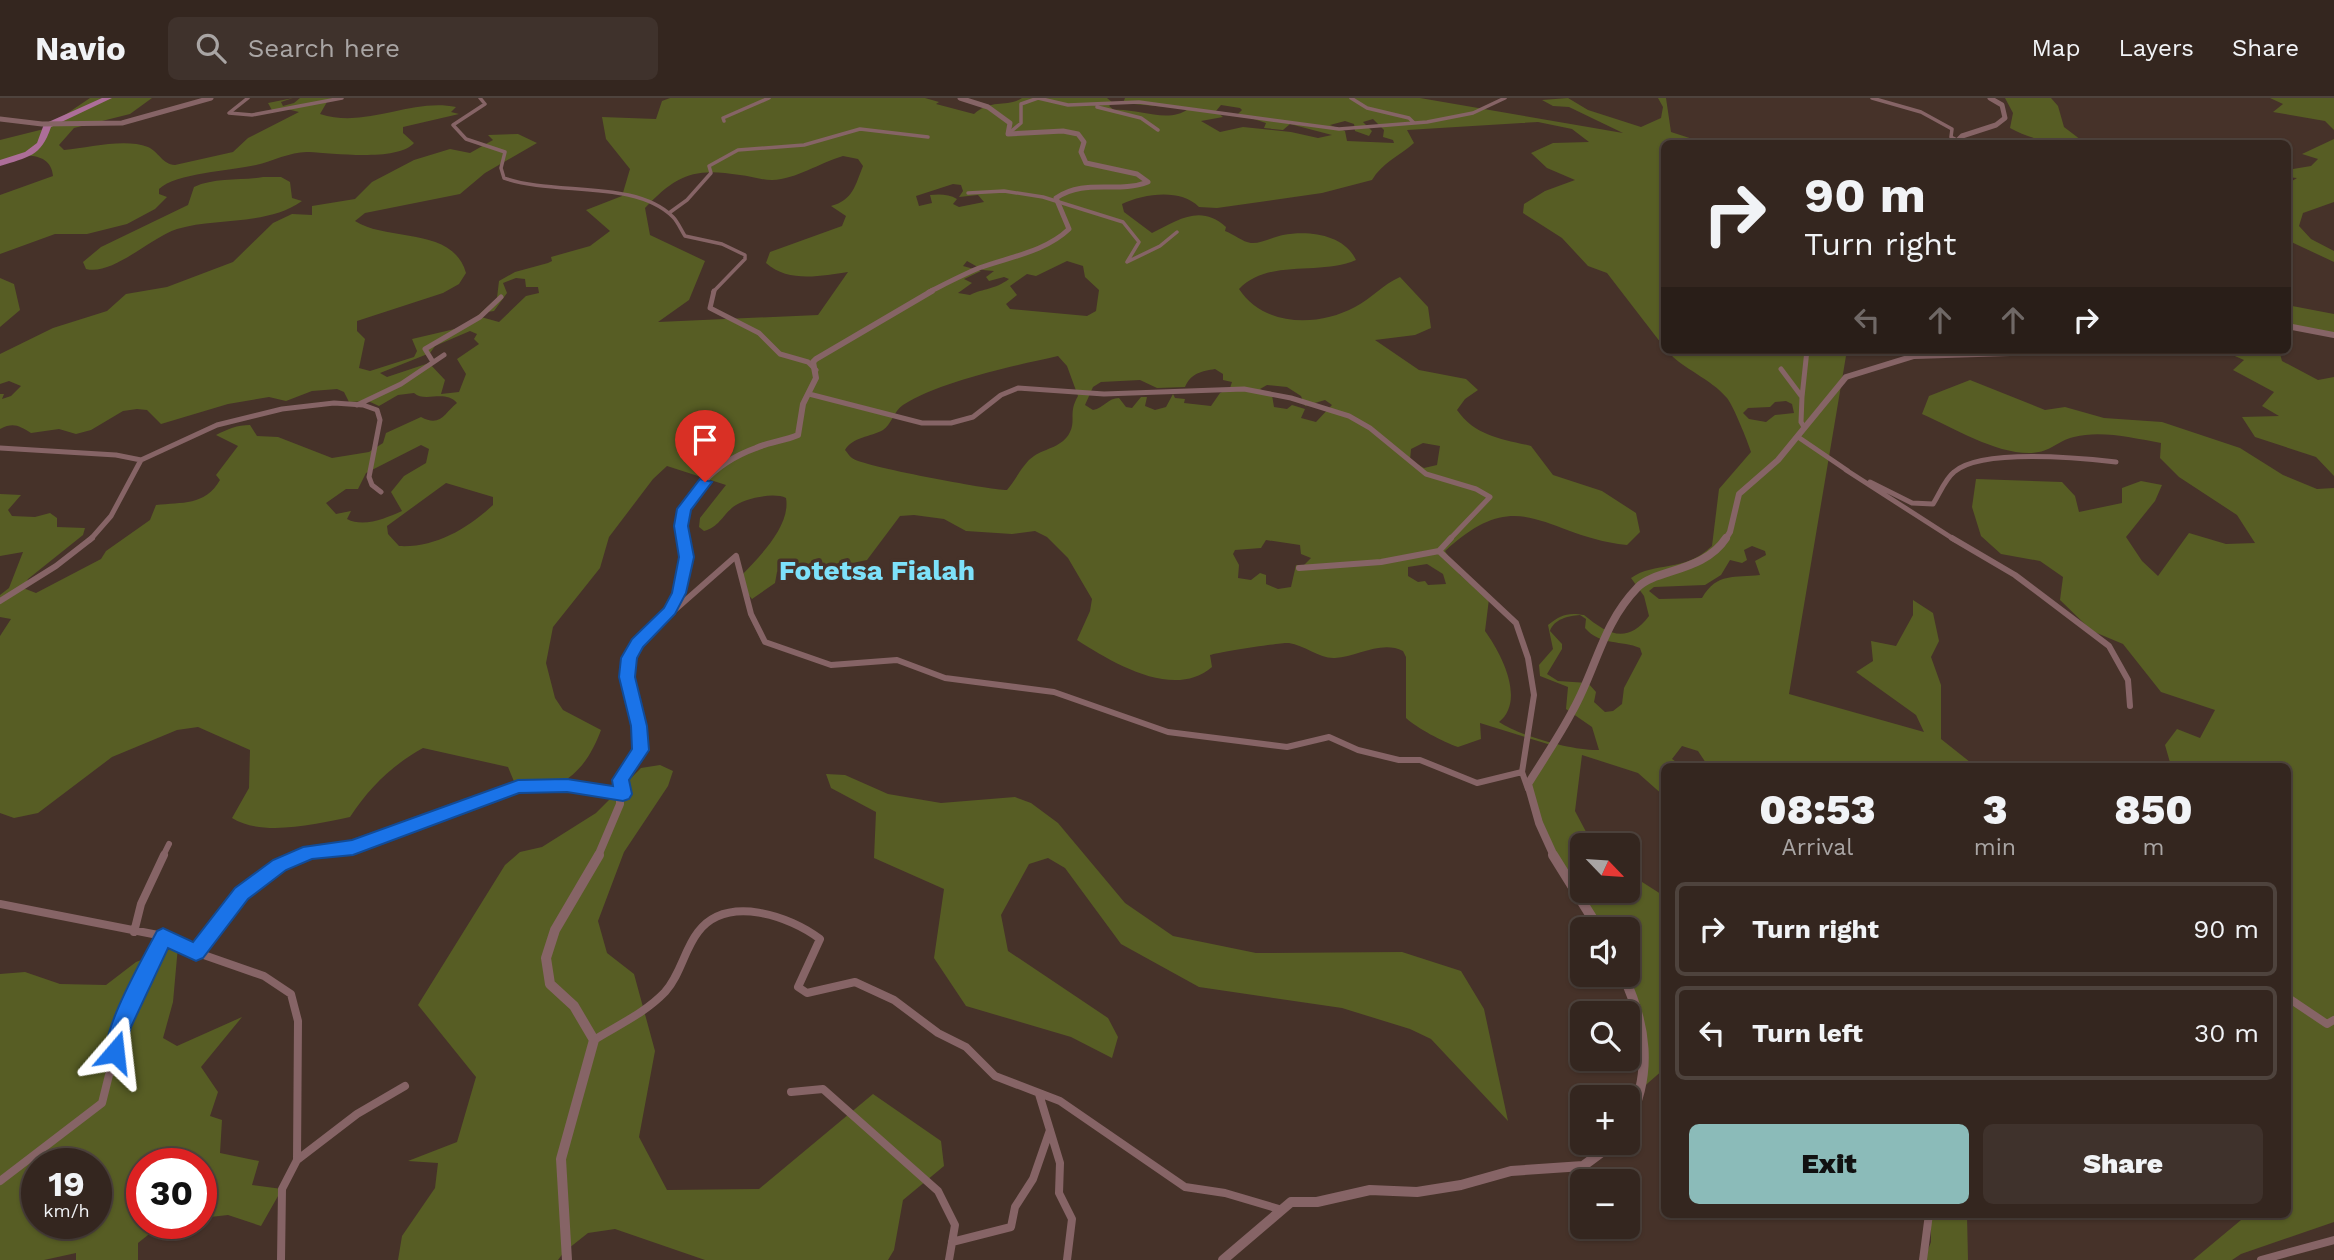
<!DOCTYPE html>
<html lang="en">
<head>
<meta charset="utf-8">
<style>
  :root { --surface:#34261f; --page:#3f322c; --text:#f1f3f6; --muted:#a9a5a4; --line:#4e433d; --accent:#8bbbb9 }
  body { margin:0; font-family:"Work Sans",sans-serif; background:var(--page); color:var(--text); height:100vh; display:flex; flex-direction:column; font-size:26px; white-space:nowrap }
  * { box-sizing:border-box; margin:0 }
  p { font-size:23px; color:var(--muted) }
  .icon { flex:none; width:38px; height:38px; fill:none; stroke:currentColor; stroke-width:2; stroke-linecap:round; stroke-linejoin:round }
  .map { position:relative; flex:1; overflow:hidden }
  .details { position:absolute; left:1661px; top:665px; width:630px; height:455px; display:flex; flex-direction:column; background:var(--surface); border-radius:10px; box-shadow:0 2px 5px #0004,0 0 0 2px var(--line) }
  .details>* { flex:none }
  .hud { position:absolute; left:1661px; top:42px; width:630px; height:214px; border-radius:10px; box-shadow:0 2px 5px #0004,0 0 0 2px var(--line); background:#34261f; color:var(--text); overflow:hidden }
  .needle { width:46px; rotate:115deg }
  .fabs { position:absolute; left:1570px; top:735px; display:grid; gap:14px }
  .fabs a { display:grid; place-items:center; width:70px; height:70px; border-radius:10px; background:var(--surface); box-shadow:0 2px 5px #0004,0 0 0 2px var(--line); font-size:35px }
  .speed { position:absolute; left:21px; top:1050px; display:flex; gap:14px; font-size:35px; font-weight:700; text-align:center }
  .speed>* { display:grid; place-content:center; width:91px; height:91px; border-radius:50%; background:var(--surface); box-shadow:0 2px 5px #0004,0 0 0 2px var(--line); line-height:1 }
  .speed small { font-size:18px; font-weight:400 }
  .speed .limit { border:10px solid #d22; background:#fff; color:#111 }
  .pin { position:absolute; display:grid; place-items:center; width:60px; height:60px; color:#fff; margin:-72px -30px; border-radius:50% 50% 50% 0; rotate:-45deg; box-shadow:0 0 7px #0007 }
  .pin .icon { rotate:45deg }
  .me { position:absolute; width:77px; margin:-38px; rotate:17deg; stroke-linejoin:round; filter:drop-shadow(0 0 5px #0008) }
  .turn { display:flex; align-items:center; gap:24px; height:147px; padding:0 28px; font-size:32px }
  .turn .icon { width:91px; height:91px; stroke-width:2.5 }
  .turn b { display:block; font-size:49px; line-height:60px }
  .lanes { display:flex; align-items:center; height:66px; padding:0 28px; background:#0003; justify-content:center; gap:35px; direction:ltr }
  .lanes .off { opacity:.35 }
  .eta { display:flex; justify-content:space-evenly; align-items:center; height:119px; text-align:center }
  .eta b { font-size:42px; font-weight:800; line-height:49px }
  .button { display:flex; gap:14px; margin-top:auto; padding:14px 28px }
  .button a { flex:1; height:80px; border-radius:10px; background:var(--accent); color:#111; font-size:28px; font-weight:800; line-height:80px; text-align:center }
  .button a+a { background:var(--page); color:var(--text) }
  ul { padding:0; list-style:none }
  li { display:flex; align-items:center; gap:21px; height:94px; margin:0 14px 10px; padding:0 14px; border:4px solid var(--line); border-radius:10px }
  li div { flex:1 }
  li b { display:block; font-size:26px }
  li em { font-style:normal }
  header { display:flex; align-items:center; gap:42px; box-sizing:border-box; height:98px; padding:0 35px; background:var(--surface); border-bottom:2px solid var(--line) }
  header strong { font-size:33px }
  nav { display:flex; gap:38px; margin-inline-start:auto; font-size:24px }
  .search { width:490px; height:63px; background:var(--page); display:flex; align-items:center; gap:18px; box-sizing:border-box; padding:0 24px; border-radius:10px; color:var(--muted); font-size:26px }
  .map>svg:first-child { display:block }
  .green { fill:#575d24; fill-rule:evenodd }
  .lines { fill:none; stroke-linecap:round; stroke-linejoin:round }
  .river { fill:#ad6e99; fill-rule:evenodd }
  .minor-far3 { stroke:#866466; stroke-width:3.5 }
  .minor-far2 { stroke:#866466; stroke-width:5 }
  .minor-far1 { stroke:#866466; stroke-width:6 }
  .minor { stroke:#866466; stroke-width:8 }
  .tertiary-far3 { stroke:#866466; stroke-width:5 }
  .tertiary-far2 { stroke:#866466; stroke-width:6 }
  .tertiary-far1 { stroke:#866466; stroke-width:8 }
  .tertiary { stroke:#866466; stroke-width:10 }
  .route { fill:#1a73e8; stroke:#114b97; stroke-width:2 }
  .labels { text-anchor:middle; stroke-width:7; stroke-linejoin:round; paint-order:stroke }
  .quarter-label { font-size:28px; font-weight:bold; fill:#7de1fa; stroke:#463229 }
</style>
</head>
<body>
<header>
<strong>Navio</strong>
<div class="search"><svg class="icon" aria-label="search" viewBox="0 0 24 24"><circle cx="10" cy="10" r="6"/><path d="M15 15l6 6"/></svg>Search here</div>
<nav><a>Map</a><a>Layers</a><a>Share</a></nav>
</header>
<div class="map">
<svg width="2334" height="1162" viewBox="0 0 2334 1162">
  <rect width="100%" height="100%" fill="#463229"/>
  <path class="green" d="M90 0H152L130 16 74 30 59 47 64 52C89 50 124 40 148 49 159 54 162 66 175 67L233 54 248 40 299 14 287 11 273 14 268 5 293 0 281 4 283 8 294 5 300 0H340L327 4 320 16C367 31 410 0 456 9L451 14 459 16 403 29V35L414 45C397 64 332 55 309 54 292 53 273 63 256 67 230 73 176 75 159 91V96L167 99 155 111 127 126 87 136H55L0 156V97L53 78C51 51 17 56 0 64V42L44 31Z
    M670 0H925L939 4 936 6 974 16C992 0 1007 10 1022 0H1107L1113 5 1109 8 1114 12C1136 10 1169 26 1188 11L1123 5 1125 0H1420L1623 35 1569 9 1553 8 1542 2 1568 0 1588 12 1641 29 1661 20 1663 9 1658 0H1666L1671 34 1705 45 1664 46V249L1607 175 1588 168 1562 140 1523 115 1524 106 1545 93 1575 82 1547 70 1531 55 1553 45 1589 44 1572 31 1538 24 1407 32 1414 45C1399 58 1382 65 1372 82L1322 95 1217 110 1199 109C1180 90 1144 96 1122 106L1124 114 1152 135C1177 123 1200 105 1226 129L1225 133C1233 136 1243 144 1251 145 1260 146 1273 139 1283 137 1308 132 1344 136 1356 162 1320 178 1269 160 1239 191 1264 229 1318 229 1355 209 1372 200 1382 187 1400 179L1428 209 1431 230 1415 237 1375 242 1419 272 1466 281 1478 292 1465 301 1457 312C1475 338 1502 341 1531 348L1553 377 1602 393 1636 415 1640 434 1627 447C1543 438 1521 383 1445 453L1460 477 1489 501 1485 533C1501 555 1526 602 1499 624 1520 638 1574 653 1599 652L1592 629 1566 611 1568 589 1540 578 1539 567 1553 551 1548 527C1560 517 1568 514 1584 517 1607 536 1627 547 1649 518L1644 498 1631 480C1655 463 1684 475 1712 448L1719 391 1751 354C1748 344 1733 307 1727 300 1710 280 1684 272 1666 252H1847L1789 596 1924 634 1916 617 1856 574 1873 563 1871 543 1896 548 1913 517V502L1933 515 1939 543 1931 559 1941 587V641L1975 668H1708L1698 653 1682 648 1672 661 1682 668H1664V698L1638 675 1582 657 1575 713 1593 747H1582V793H1628V775L1664 798V971L1640 992 1644 976 1628 877V831H1599L1537 724 1528 686 1551 647 1480 625 1481 641 1458 649C1443 644 1417 630 1406 620V559L1403 553C1381 542 1357 559 1335 560 1320 561 1304 547 1289 545 1283 544 1218 554 1210 557L1212 569C1174 602 1113 565 1077 542L1090 513 1092 501 1068 460 1047 439 1035 433 1012 436 966 433 944 421 914 417 900 418 867 462 828 470H783L777 474 775 485 752 501 744 492 742 477C759 459 791 428 786 400 774 394 744 400 733 409 722 418 719 429 704 433L699 429 700 420 726 387 667 368 653 381 609 439 600 470 553 529 546 565 555 600 563 612 601 632C586 672 563 695 518 693L508 669 423 650C391 668 370 689 350 719 317 726 262 739 232 720L249 690 250 652 198 629 177 632 112 659 38 715 14 720 0 715V538L11 521 0 519V497L9 490 23 454 0 458V396L21 397 8 412 12 418 35 419 50 415 57 420V429L85 430 83 437 28 481 23 490 36 495 101 461 106 453 150 422 156 407C182 404 205 408 220 382L216 377 238 348 216 337C228 331 237 327 250 327L257 338 278 339 332 360 369 354 383 345 386 335 421 319C441 330 445 314 457 305 445 291 425 305 414 295L398 297 379 308 368 303 349 304 344 294 337 291 312 293 286 303 269 299 228 306 161 326 147 312 137 311 123 313 91 332 76 336 59 331 31 335C19 328 14 324 0 331V296H4L2 301 11 298 21 288 9 283 0 286V256L53 230 107 213 126 196 167 189 233 164 273 125 292 116 312 117V108L355 101 372 84 414 62 450 51 470 55 493 42 488 37 518 36 537 45 485 75 460 96 365 115 355 123C387 144 453 128 466 175L459 186 443 195 357 223V233L365 241 359 270 370 273 414 259 417 253 412 241 459 230 474 221 497 200 499 183 515 174 548 165 552 163 551 159 590 148 610 133 586 112 622 98 630 71 606 41 602 19 656 21 662 3ZM1221 7 1240 10 1242 12 1238 16 1266 25 1264 30 1283 32 1290 26 1332 37 1318 40 1291 34 1243 29 1220 34 1201 23 1223 19 1216 13ZM1373 21 1384 32 1383 39 1393 42 1394 45 1347 43 1345 33 1330 27 1345 23 1354 26 1355 33 1369 38 1372 33 1363 24ZM843 58 858 61 863 68C855 88 853 102 831 108L846 118 842 128 770 154 766 165C788 185 821 178 848 174L818 217 658 224 689 202 705 163 650 137 645 110C676 77 694 69 740 77 750 78 761 82 772 82 797 81 819 65 843 58ZM953 86 961 87 963 93 959 99 978 97 984 104 959 109 953 106 957 101C949 96 939 96 930 97L932 105 919 108 916 98ZM967 163 983 172 994 173 986 179 989 183 1004 179 1009 181C994 192 984 190 970 197L958 195 972 185 964 181 981 173 963 168ZM1067 163 1083 168 1085 179 1099 192 1096 213 1087 218 1010 211 1006 206 1017 197 1010 188 1027 176 1036 178ZM516 180 525 181 526 189H538L539 195 526 198 499 224 481 219 487 214 494 213 507 195 503 185ZM470 233 477 236 474 241 479 246 457 261 466 276 459 294 441 296 445 282 429 265 387 279 380 275 430 255 435 248ZM1058 258 1067 268 1078 298C1068 315 1076 322 1070 334 1063 349 1046 350 1034 358 1023 365 1016 382 1007 392 990 392 861 368 852 360 849 358 847 354 845 352 852 339 871 339 883 332 892 326 893 314 903 307 941 283 1013 268 1058 258ZM1215 271 1223 276V282L1232 284 1230 290 1220 295 1211 308 1184 305 1185 301 1175 300 1173 296 1166 309 1155 312 1145 308 1147 299H1141L1132 310 1126 309 1119 300C1108 300 1104 310 1093 312L1085 307 1093 289 1101 284 1140 282 1157 290 1185 289C1191 275 1202 273 1215 271ZM1267 287 1287 289 1301 298 1305 308 1325 302 1332 307 1316 324 1301 320 1305 311 1292 307 1287 311 1274 309 1272 297 1260 291ZM1786 303 1792 306 1794 315 1775 317 1766 324 1749 321 1743 315 1748 310 1770 309 1775 304ZM1423 345 1440 348 1437 367 1424 370 1410 362 1411 351ZM421 347 429 351 426 365 404 378 391 394 402 413C386 420 364 430 347 421L351 413 336 416 326 405 346 391H358L366 375ZM446 385 493 399V407C467 431 435 450 399 448L388 436 387 428ZM1266 442 1300 447 1301 456 1311 460 1304 467H1296L1291 489 1278 491 1266 486V477L1260 475 1251 482 1238 480 1239 467 1233 456 1235 452 1261 450ZM1752 448 1765 453 1766 457 1755 463 1760 477C1735 480 1717 474 1702 500L1659 501 1649 493 1654 489 1705 487 1721 477 1730 462 1742 465 1747 462 1744 452ZM1427 466 1443 476 1446 486 1428 487 1425 483 1418 484 1408 478V469ZM1580 517 1586 521 1585 530C1600 548 1622 542 1640 550L1642 556 1624 590 1622 606 1613 613 1605 614 1594 604 1596 594 1588 585 1558 583 1547 576 1562 551V546L1550 533C1554 521 1568 518 1580 517Z
    M2005 0H2051L2058 8 2064 29 2085 45C2058 46 2033 43 2010 30L2013 15Z
    M2270 0H2334V32L2325 23 2273 14 2283 6Z
    M2334 41V104L2303 115 2299 128 2311 141 2334 153V164L2287 142V86L2297 80 2287 79V72L2311 68 2318 61 2302 56Z
    M263 79H281L290 84 292 100 302 103C267 128 216 119 177 131 150 140 112 178 86 171L83 164 101 149 188 107 194 89C215 79 241 83 263 79Z
    M0 180 14 186 20 212 0 229Z
    M2287 207 2334 216V235L2287 226Z
    M2221 252H2279L2282 263 2318 282 2334 279V378L2316 359 2255 339 2242 319 2279 318 2262 308 2274 294 2233 272 2244 262Z
    M1970 282 2045 312 2065 309 2104 320 2162 324 2240 350 2283 377 2317 391 2334 390V1124L2241 1156 2232 1162H2193L2247 1117 2287 1116V668H2171L2165 647 2177 631 2200 640 2215 612 2161 594 2123 546 2092 533 2060 502 2063 479 2040 463 2001 456 1981 438 1972 409 1976 381 2062 384 2075 398 2079 414 2122 405V390L2141 383 2162 387 2155 403 2126 439 2142 463 2158 478 2189 435 2226 446 2255 445 2237 417 2179 379 2160 360 2161 345C2133 340 2101 332 2074 339 2056 343 2051 355 2029 355 1994 355 1954 330 1922 316L1929 298Z
    M660 667 673 673 668 688 624 754 598 823 607 855 634 876 655 953 639 1039 667 1092 759 1091 873 996 941 1043 944 1068 903 1102 894 1152 888 1162H705L615 1131 588 1135 564 1154 558 1162H398L402 1138 435 1090 438 1065 408 1063 457 1044 476 979 418 907 505 767 520 754 542 749 596 715 641 670Z
    M826 676 845 677 888 696 941 705 1015 699 1031 705 1058 725 1125 805 1173 838 1256 855 1402 854 1461 873 1484 911 1508 1023 1431 941 1410 931 1342 910 1199 889 1121 846 1065 770 1048 760 1029 766 1001 817 1008 853 1108 920 1118 939 1112 960 1071 939 966 908 934 860 944 791 874 760 876 714 831 690Z
    M178 848 173 904 163 940 177 948 242 919 201 969 218 994 210 1018 222 1022 220 1055 259 1063 252 1087 282 1091 261 1128 228 1117 201 1120V1066H142V1125H163L138 1145V1162H76V1155L44 1162H0V876L25 874 60 886 106 887 136 864ZM37 1066H96V1125H37Z
    M1931 1117H1967L1968 1162H1924L1931 1144Z"/>
  <g class="lines">
    <path class="river" d="M102 0H112L51 29C41 59 28 59 0 68V62L25 54 37 45 44 26Z"/>
    <path class="minor-far3" d="M248 0 229 15 252 17 342 0
      M480 0 485 6 453 27 466 41 505 54 501 70 504 80C554 98 635 81 673 119 678 124 681 132 685 138L722 146 745 157V161L713 194
      M1351 0 1367 10 1409 20 1414 25
      M1872 0 1921 14 1952 31 1951 39 1961 44
      M1097 9 1141 20 1158 32
      M724 23 723 20 769 0
      M1008 36 1021 25V6L1038 0 1068 7 1139 4 1339 31 1427 24 1473 15 1505 0
      M968 95 1004 93 1043 99 1123 124 1139 144 1127 164 1160 148 1177 134
      M669 115 687 102 711 75 709 68 738 52 804 47 860 31 928 39"/>
    <path class="minor-far2" d="M714 193 710 210 759 235 780 256 808 264 816 272
      M433 264 425 251 480 219 501 199
      M1781 271 1802 299 1801 324 1804 329
      M809 296 922 325H951L973 319 1001 297 1018 290 1104 296 1244 291 1291 300 1349 318 1370 330 1426 376 1476 391 1490 399 1449 442
      M1802 299 1807 252
      M357 307 401 286 444 257
      M1798 339 1848 373
      M0 350 116 357 141 362 217 327 282 311 334 305 363 307 377 312 380 322 369 379 372 387 381 394
      M1846 372 1955 442
      M1870 384 1912 405 1933 406C1939 397 1945 381 1954 374 1981 350 2081 360 2116 364
      M90 442 111 418 141 362"/>
    <path class="minor-far1" d="M1451 440 1439 453 1516 525 1528 560 1534 597 1522 674 1528 691
      M1952 440 2015 477 2109 548 2128 582 2130 608
      M1299 470 1381 464 1439 453
      M0 503 56 468 92 440
      M661 524 736 458 751 516 765 544 831 567 897 562 945 580 1054 594 1168 634 1287 649 1329 639 1358 652 1399 662H1420L1477 685 1522 674
      M163 758 169 746
      M300 758 310 754 353 750 518 689 567 687 621 696"/>
    <path class="minor" d="M0 806 163 838 178 848 264 878 291 896 298 923 297 1062 282 1091 281 1162
      M134 834 141 806 164 757
      M196 854C228 814 255 777 304 757
      M2287 899 2327 926 2334 922
      M594 942C618 927 645 915 665 894 681 876 684 852 698 834 727 796 790 818 820 841L798 889 807 895 855 884 894 902 938 935 966 949 995 978 1060 1003 1185 1089 1225 1095 1279 1111
      M791 994 823 991 938 1093 955 1127 949 1162
      M1039 996 1060 1065 1059 1095 1072 1121 1067 1162
      M297 1062 357 1016 405 988
      M0 1083 102 1005 121 929 163 838
      M952 1144 1011 1129 1015 1109 1033 1081 1050 1032
      M1923 1162 1929 1116
      M2261 1162 2334 1142"/>
    <path class="tertiary-far3" d="M0 21 42 26 122 25 211 0
      M1963 46 1959 41 1962 38 1996 27 2005 20 2002 7 1990 0
      M929 194C945 186 962 177 979 170 1009 159 1045 154 1069 131L1056 100C1085 80 1117 96 1148 84L1137 76 1086 65 1081 54 1084 44 1078 36 1063 33 1008 36 1010 25 988 9 960 0"/>
    <path class="tertiary-far2" d="M2287 228 2334 237
      M681 442C678 398 717 364 756 350 769 344 784 343 798 337L803 306 816 280 813 264 816 261 932 193
      M1725 442 1730 434 1739 396 1778 362 1846 279 1914 258 2108 252"/>
    <path class="tertiary-far1" d="M598 758 620 706V682L640 651V628L628 584 629 561 638 544 668 511 680 493 685 474 681 440
      M1554 758 1539 725 1528 686C1543 662 1560 637 1573 612 1597 569 1602 526 1638 489 1656 471 1704 474 1726 440"/>
    <path class="tertiary" d="M1553 757 1599 831
      M1623 877C1646 926 1653 975 1628 1024
      M567 1162 561 1061 594 942 574 908 550 886 546 860 555 832 599 757
      M1223 1162 1291 1104H1317L1370 1092 1417 1094 1461 1087 1511 1073 1583 1068 1614 1045"/>
  </g>
  <path class="route" d="M700 381 712 384 691 412 688 428 694 459 686 495 675 516 643 549 637 560 635 579 647 628 649 652 629 682 632 696 629 701 623 703 567 694 519 695 353 757 312 761 286 772 248 801 203 860 196 863 168 850 131 929 122 961 115 964 107 961C97 939 145 856 157 833L163 830 193 844 235 790 273 762 303 749 352 742 518 682 567 681 613 688 612 682 632 651 631 628 619 579 621 560 632 541 664 510 672 495 679 459 674 428 677 411Z"/>
  <g class="labels">
    <g class="quarter-label">
      <text x="877" y="482">Fotetsa Fialah</text>
    </g>
  </g>
</svg>
<div class="fabs">
<a><svg class="needle" viewBox="-14 -14 28 28"><path d="M0-13l5 13h-10z" fill="#e53935"/><path d="M0 13l5-13h-10z" fill="#a9a5a4"/></svg></a>
<a><svg class="icon" aria-label="sound" viewBox="0 0 24 24"><path d="M4 9h4l5-4v14l-5-4H4zM17 9q2 3 0 6"/></svg></a>
<a><svg class="icon" aria-label="search" viewBox="0 0 24 24"><circle cx="10" cy="10" r="6"/><path d="M15 15l6 6"/></svg></a>
<a>+</a>
<a>−</a>
</div>
<div class="speed"><div>19<small>km/h</small></div><div class="limit">30</div></div>
<div class="pin" style="left:705px;top:384px;background:#d93025"><svg class="icon" aria-label="arrive" viewBox="0 0 24 24"><path d="M6 21V4h12l-3 4 3 4H6"/></svg></div>
<svg class="me" style="left:115px;top:954px" viewBox="-20 -20 40 40"><path d="M0-17L14 15 0 8-14 15z" fill="#1a73e8" stroke="#fff" stroke-width="4"/></svg>
<div class="hud">
<div class="turn"><svg class="icon" aria-label="right" viewBox="0 0 24 24"><path d="M7 20v-9h11M14 6l5 5-5 5"/></svg><div><b>90 m</b>Turn right</div></div>
<div class="lanes"><svg class="icon off" aria-label="left" viewBox="0 0 24 24"><path d="M17 20v-9H6M10 6l-5 5 5 5"/></svg><svg class="icon off" aria-label="ahead" viewBox="0 0 24 24"><path d="M12 20V5M6 11l6-6 6 6"/></svg><svg class="icon off" aria-label="ahead" viewBox="0 0 24 24"><path d="M12 20V5M6 11l6-6 6 6"/></svg><svg class="icon" aria-label="right" viewBox="0 0 24 24"><path d="M7 20v-9h11M14 6l5 5-5 5"/></svg></div>
</div>
<section class="details">
<div class="eta">
<div><b>08:53</b><p>Arrival</p></div>
<div><b>3</b><p>min</p></div>
<div><b>850</b><p>m</p></div>
</div>
<ul>
<li><svg class="icon" aria-label="right" viewBox="0 0 24 24"><path d="M7 20v-9h11M14 6l5 5-5 5"/></svg><div><b>Turn right</b></div><em>90 m</em></li>
<li><svg class="icon" aria-label="left" viewBox="0 0 24 24"><path d="M17 20v-9H6M10 6l-5 5 5 5"/></svg><div><b>Turn left</b></div><em>30 m</em></li>
</ul>
<div class="button"><a>Exit</a><a>Share</a></div>
</section>
</div>
</body>
</html>
